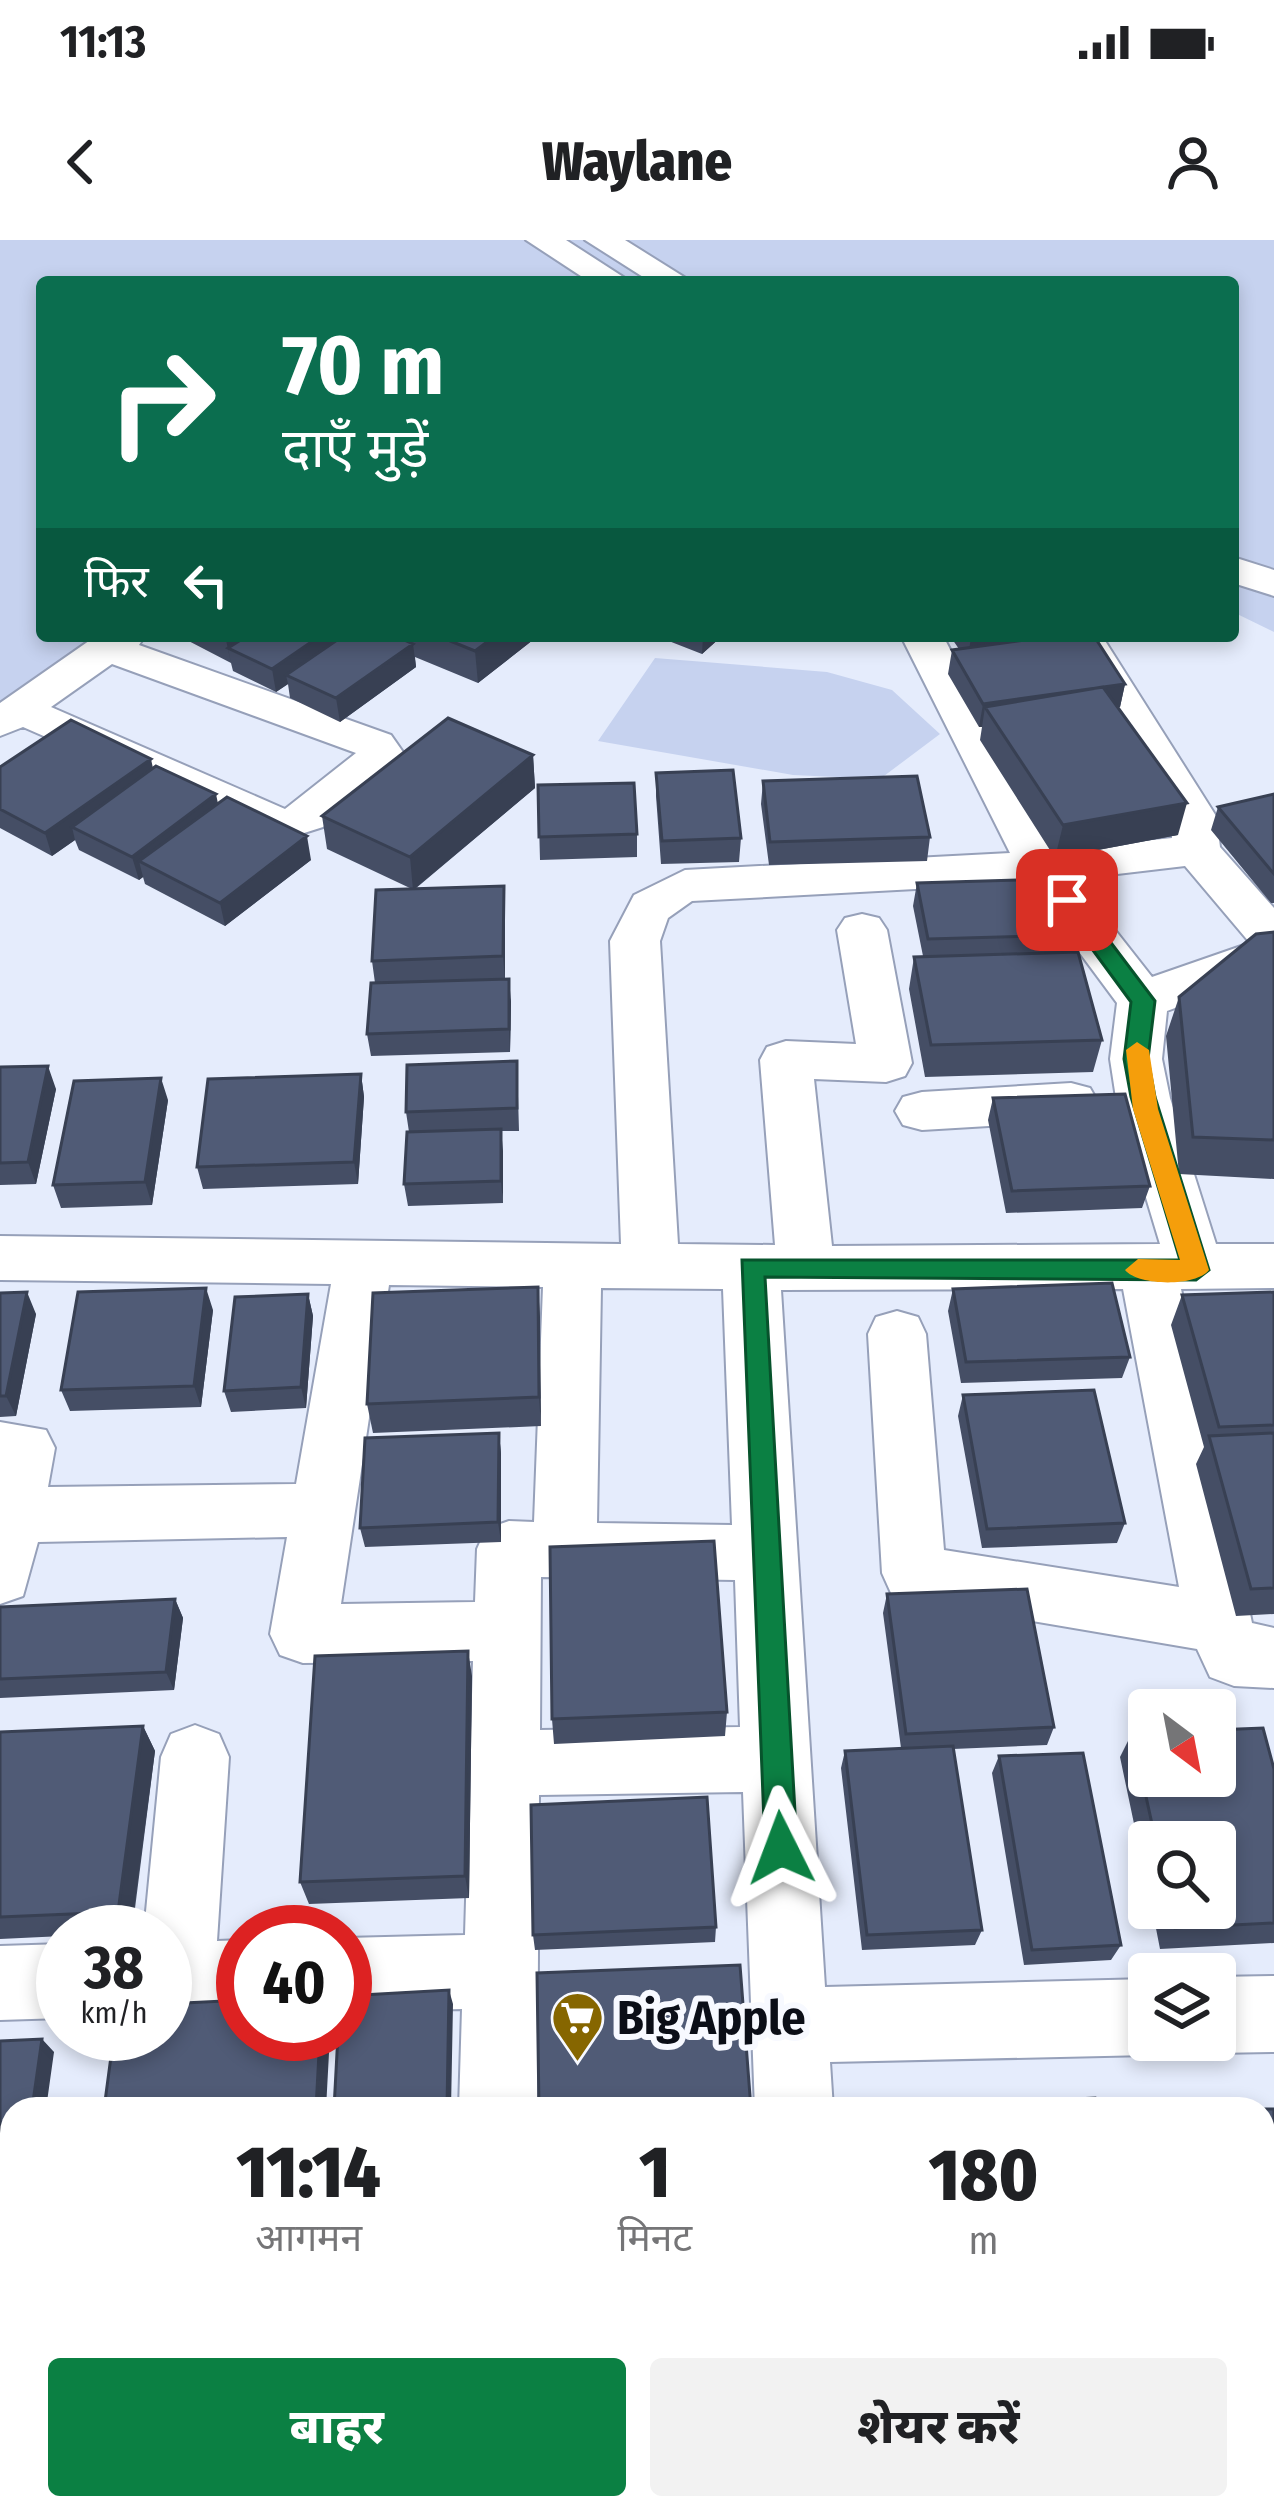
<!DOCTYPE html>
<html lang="hi">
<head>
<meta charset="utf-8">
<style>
  :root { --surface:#fff; --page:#f2f2f2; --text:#202124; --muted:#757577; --accent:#0b8043 }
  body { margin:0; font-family:"Fira Sans Condensed","Noto Sans Devanagari",sans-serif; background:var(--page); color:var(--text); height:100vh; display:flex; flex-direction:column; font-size:45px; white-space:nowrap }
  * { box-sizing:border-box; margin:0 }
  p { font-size:39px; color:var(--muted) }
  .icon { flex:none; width:66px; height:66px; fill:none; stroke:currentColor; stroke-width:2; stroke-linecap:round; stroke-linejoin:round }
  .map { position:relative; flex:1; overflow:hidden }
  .drawer { position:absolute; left:0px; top:1857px; width:1275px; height:423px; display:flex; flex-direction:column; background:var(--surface); border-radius:36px 36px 0 0; box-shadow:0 6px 18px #0003 }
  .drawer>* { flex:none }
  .banner { position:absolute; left:36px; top:36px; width:1203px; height:366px; border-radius:12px; box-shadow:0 6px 18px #0003; background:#0b6e4f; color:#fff; overflow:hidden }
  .needle { width:78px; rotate:148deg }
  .fabs { position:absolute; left:1128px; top:1449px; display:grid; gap:24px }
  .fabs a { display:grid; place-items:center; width:108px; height:108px; border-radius:12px; background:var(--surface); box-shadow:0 6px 18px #0003; font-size:60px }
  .speed { position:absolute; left:36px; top:1665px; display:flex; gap:24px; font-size:60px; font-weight:700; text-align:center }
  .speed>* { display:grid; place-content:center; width:156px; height:156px; border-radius:50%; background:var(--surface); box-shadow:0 6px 18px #0003; line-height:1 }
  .speed small { font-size:30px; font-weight:400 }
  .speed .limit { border:18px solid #d22; background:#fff; color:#111 }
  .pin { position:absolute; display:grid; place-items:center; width:102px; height:102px; color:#fff; margin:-51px; border-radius:24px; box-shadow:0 6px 18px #0006 }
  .me { position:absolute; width:132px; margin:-66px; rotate:357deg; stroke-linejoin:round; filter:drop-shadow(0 0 9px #0008) }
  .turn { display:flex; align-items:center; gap:42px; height:252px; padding:0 48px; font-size:54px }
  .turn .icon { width:156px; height:156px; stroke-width:2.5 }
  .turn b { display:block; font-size:84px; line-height:102px }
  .then { display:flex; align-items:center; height:114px; padding:0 48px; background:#0003; gap:24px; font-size:45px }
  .eta { display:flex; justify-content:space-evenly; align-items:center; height:204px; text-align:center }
  .eta b { font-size:72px; font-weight:800; line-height:84px }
  .action { display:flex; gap:24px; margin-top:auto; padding:24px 48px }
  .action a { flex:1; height:138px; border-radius:12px; background:var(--accent); color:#fff; font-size:48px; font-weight:800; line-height:138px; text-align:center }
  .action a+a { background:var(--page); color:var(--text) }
  .status { display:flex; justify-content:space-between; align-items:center; height:84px; padding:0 60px; background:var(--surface); direction:ltr }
  .status svg { height:33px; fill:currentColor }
  header { display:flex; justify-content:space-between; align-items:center; height:156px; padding:0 48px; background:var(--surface); font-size:54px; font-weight:800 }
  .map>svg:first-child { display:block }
  .green { fill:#c6d2ef }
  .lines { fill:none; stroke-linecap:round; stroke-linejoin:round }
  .minor-casing { stroke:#96a0b9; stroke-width:4 }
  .minor { fill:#fff; fill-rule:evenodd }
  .wall { fill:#454e65 }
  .shaded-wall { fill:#384053 }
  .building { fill:#505b76; stroke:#384053; stroke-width:3 }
  .route { fill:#0b8043; stroke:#07532c; stroke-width:3 }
  .slow { fill:#f59e0b }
  .labels { text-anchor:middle; stroke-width:12; stroke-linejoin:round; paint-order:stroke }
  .near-poi-label { font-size:48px; font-weight:bold; fill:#0b0e17; stroke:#f7f9ff; text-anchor:start }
</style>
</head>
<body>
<div class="status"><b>11:13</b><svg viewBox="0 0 49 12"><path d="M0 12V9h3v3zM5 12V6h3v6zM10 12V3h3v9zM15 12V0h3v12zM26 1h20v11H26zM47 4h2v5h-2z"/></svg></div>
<header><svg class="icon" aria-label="back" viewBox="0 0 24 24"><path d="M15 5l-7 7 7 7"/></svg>Waylane<svg class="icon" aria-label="person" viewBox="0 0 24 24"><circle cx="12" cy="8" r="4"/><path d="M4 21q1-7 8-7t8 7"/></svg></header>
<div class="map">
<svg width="1274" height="2279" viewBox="0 0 1274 2279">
  <rect width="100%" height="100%" fill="#e5ecfc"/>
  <path class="green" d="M0 0H1274V392L1233 372V42H42V396H134L0 488Z
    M655 418 827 432 892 450 940 494 880 539 793 535 598 501Z"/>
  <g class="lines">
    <defs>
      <path id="minor" d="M526 0H566L631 42H590Z
        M585 0H625L692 42H651Z
        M1233 317 1274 330V356L1233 343Z
        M96 396H145L139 405 391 495 405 515 323 587 282 600 23 487 0 496V463ZM112 424 356 513 285 569 51 467Z
        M901 396H943L1056 610 1172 598 1170 576 1060 396H1102L1216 576 1220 607 1274 668V731L1167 771 1162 819 1170 858 1216 1004H1274V1048L1181 1049 1252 1383 1274 1388V1448L1234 1446 1210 1437 1197 1409 914 1361 891 1353 882 1333 868 1094 876 1077 897 1071 918 1077 926 1094 944 1310 1179 1347 1123 1049 781 1050 825 1747 1149 1739V1800H1177L1149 1815 830 1822 833 1869H755L743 1552 539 1555 537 1869H459L462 1769 345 1772V1698L465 1695 473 1421 303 1423 280 1415 270 1394 287 1297 38 1302 23 1356 0 1364V1182L46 1190 55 1208 48 1247 296 1244 331 1044 0 1040V996L621 1004 610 701 634 655 685 630 1010 613ZM1185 626 1250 703 1152 737 1075 639ZM1028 643 1117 763 1110 819 1116 858 1160 1004 832 1006 814 839 886 842 905 836 912 823 887 690 879 678 862 674 845 678 837 690 856 804 786 801 767 807 760 820 775 1005 678 1004 660 701 668 678 692 661ZM389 1045 543 1047 534 1282 509 1281 486 1289 477 1309 475 1362 341 1364ZM601 1048 723 1049 732 1285 597 1283ZM541 1337 735 1340 740 1487 540 1490Z
        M1071 843 1090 848 1098 862 1090 876 1071 881 922 890 903 885 895 871 903 857 922 852Z
        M195 1485 219 1494 229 1517 217 1701 243 1700V1774L165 1776V1692H144L161 1517 171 1494Z
        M63 1704V1778L0 1780V1706Z
        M1274 1736V1812L1215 1813 1188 1802 1215 1800V1737Z
        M0 2015H12V2097H0Z
        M1274 2047V2129L1263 2130V2048Z
        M775 2268H861L863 2279H775Z"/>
    </defs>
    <use href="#minor" class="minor-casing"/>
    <use href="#minor" class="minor"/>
  </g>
  <path class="wall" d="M179 396H538L478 443 415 417 416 427 340 482 290 458 288 444 276 452 233 431 231 423Z
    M656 396H722L702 414Z
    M950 396H1094L1125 444 1120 467H1118L1178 595 1055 618 980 500 982 487H979L948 434 952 410 959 409Z
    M533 515 535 548 415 649 505 670V739L511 762 510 812 371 816 367 794 375 743 372 721 412 649 327 609 322 576Z
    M0 527 153 528 218 563 311 620 225 686 145 644 143 637 139 640 79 610 75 600 52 616 0 588Z
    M656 533 741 598 739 622 661 624 656 556Z
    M763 541 930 597 927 621 769 625 761 564Z
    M538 545 637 594V617L540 620Z
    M1274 554V663H1271L1211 590 1218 567Z
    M917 643 1073 695 1069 712 1102 800 1093 832 925 837 909 749 914 717 923 716 913 666Z
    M1274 692V939L1179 934 1166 796 1179 757Z
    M517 821 519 891H501L503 963 408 966 404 944 409 892 406 872Z
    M0 827 56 849 36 944 0 945Z
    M361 834 364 857 358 944 203 949 197 927Z
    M993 858 1150 946 1142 968 1006 973 988 880Z
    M168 860 152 965 61 968 53 945Z
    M538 1047 541 1186 373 1193 367 1164Z
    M953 1049 1130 1117 1122 1138 961 1143 948 1071Z
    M1274 1052V1374L1236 1376 1196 1224 1204 1207 1171 1085 1182 1055Z
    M0 1053 36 1074 16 1176 0 1177Z
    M308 1054 313 1076 306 1168 231 1172 224 1151Z
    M213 1070 201 1167 70 1171 61 1150Z
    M963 1155 1125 1283 1117 1303 982 1308 958 1176Z
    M499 1193 501 1214V1302L365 1307 360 1288Z
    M887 1354 1054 1487 1047 1505 953 1509 982 1690 975 1705 862 1710 841 1528 845 1511 901 1508 883 1373Z
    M175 1359 183 1378 174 1450 0 1458V1367Z
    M472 1436 469 1658 309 1664 300 1642Z
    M727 1472 725 1496 554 1504 552 1479Z
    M143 1486 155 1511 132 1692H63V1696L0 1699V1492Z
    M1132 1493 1274 1529V1703L1160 1709 1152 1668H1215V1602H1149V1655L1120 1517Z
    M999 1516 1121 1705 1111 1720 1024 1725 992 1533Z
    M716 1687 715 1702 535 1710 533 1695Z
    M0 1801 54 1812 12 1869V1957H0Z
    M1263 1869H1274V2032H1263Z
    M900 2268H1036L1038 2279H901Z
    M1056 2268H1151L1153 2279H1058Z
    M1175 2268H1263L1274 2279H1177Z"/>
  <path class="shaded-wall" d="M233 396H274L228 408 231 423 226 400Z
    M320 396H349L286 435 288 444 276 452 272 429Z
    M495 396H538L478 443 475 411Z
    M703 396H722L702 414Z
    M980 396H1074L967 421 971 398Z
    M413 404 416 427 340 482 336 458Z
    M1125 444 1120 467 996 484 985 467 982 487H979L983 464Z
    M533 515 535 548 413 650 410 617Z
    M151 519 156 542 72 587 75 600 52 616 45 593Z
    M216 554 221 578 139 621 143 637 139 640 132 617Z
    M1187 563 1178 595 1055 618 1063 585Z
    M307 596 311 620 225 686 220 663Z
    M504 646 505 670V739L503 716Z
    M509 739 511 762 510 812 509 789Z
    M48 826 56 849 36 944 28 922Z
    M361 834 364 857 358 944 354 922Z
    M161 838 168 860 152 965 145 942Z
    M501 889 503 911V963L501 941Z
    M538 1047 540 1077 541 1186 539 1157Z
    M206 1048 213 1070 201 1167 194 1146Z
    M27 1052 36 1074 16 1176 6 1156Z
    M308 1054 313 1076 306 1168 301 1147Z
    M499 1193 501 1214V1302L498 1282Z
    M175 1359 183 1378 174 1450 166 1432Z
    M468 1411 472 1436 469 1658 465 1636Z
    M143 1486 155 1511 131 1692 118 1672Z
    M449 1750 453 1764 451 1869H447Z
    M320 1794H330L326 1869H316Z
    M42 1799 54 1812 46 1869H32Z
    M114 2268H127L126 2279H113Z
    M373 2268H382L381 2279H373Z"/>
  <path class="building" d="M247 396H320L272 429 228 408Z
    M343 396H395L413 404 336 458 286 435Z
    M438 396H495L475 411Z
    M1055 396H1094L1125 444 983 464 952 410Z
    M1103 447 1187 563 1063 585 985 467Z
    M448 478 533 515 410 617 322 576Z
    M71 480 151 519 45 593 0 569V527Z
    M156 526 216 554 132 617 72 587Z
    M733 530 741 598 662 601 656 533Z
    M917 536 930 597 770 602 763 541Z
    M634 543 637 594 539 597 538 545Z
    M1274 554V634L1218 567Z
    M227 557 307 596 220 663 139 621Z
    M1057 639 1073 695 928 699 917 643Z
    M504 646 503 716 372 721 376 650Z
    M1274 692V900L1193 897 1179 757 1256 694Z
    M1078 712 1102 800 931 805 914 717Z
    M509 739V789L367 794 371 743Z
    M517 821V868L406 872 407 825Z
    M48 826 28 922 0 923V827Z
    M361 834 354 922 197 927 208 839Z
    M161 838 145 942 53 945 74 841Z
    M1125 854 1150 946 1012 951 993 858Z
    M501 889V941L404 944 407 892Z
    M1112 1043 1130 1117 966 1122 953 1049Z
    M538 1047 539 1157 367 1164 373 1053Z
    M206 1048 194 1146 61 1150 78 1052Z
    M27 1052 6 1156H0V1053Z
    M1274 1052V1185L1219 1187 1182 1055Z
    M308 1054 301 1147 224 1151 235 1057Z
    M1094 1150 1125 1283 987 1289 963 1155Z
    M499 1193 498 1282 360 1288 365 1198Z
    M1274 1193V1348L1251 1349 1209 1196Z
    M714 1301 727 1472 552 1479 550 1307Z
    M1027 1349 1054 1487 906 1494 887 1354Z
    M175 1359 166 1432 0 1439V1367Z
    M468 1411 465 1636 300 1642 315 1416Z
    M143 1486 118 1672 0 1677V1492Z
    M1263 1488 1274 1529V1683L1175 1688 1170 1668H1215V1602H1156L1132 1493 1149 1492V1536H1215V1490Z
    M953 1506 982 1690 867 1695 845 1511Z
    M1083 1513 1121 1705 1032 1710 999 1516Z
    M707 1557 716 1687 533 1695 531 1565Z
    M740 1725 751 1869H539L537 1733Z
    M449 1750 447 1869H334L338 1794H345V1756Z
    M243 1760V1794H320L316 1869H104L114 1794H165V1764Z
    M42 1799 32 1869H12V1945L0 1946V1801Z
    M1095 1858 1097 1869H1009L1008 1862Z
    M984 1865 985 1869H900Z
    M1263 1869H1274V2023L1263 2024Z
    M1274 2099V2279H1195L1193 2268H1263V2100Z
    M0 2181H12V2268H114L113 2279H0Z
    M127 2268H373V2279H126Z
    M396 2268H550V2279H396Z
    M666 2268H768L769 2279H666Z
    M907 2268H1036L1038 2279H908Z
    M1066 2268H1151L1153 2279H1068Z"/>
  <path class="route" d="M1067 653 1075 655 1155 761 1148 819 1155 857 1209 1030 1196 1040 765 1037 797 1608 792 1619 781 1624 769 1619 765 1608 742 1020H1180L1131 857 1124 819 1131 762 1056 660Z"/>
  <path class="slow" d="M1137 802 1149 810 1158 869 1209 1030C1196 1047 1138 1046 1125 1030L1138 1019 1180 1020 1133 869 1126 810Z"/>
  <defs>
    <symbol id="supermarket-pin" viewBox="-11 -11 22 30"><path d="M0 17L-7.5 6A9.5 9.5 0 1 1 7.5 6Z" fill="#866600" stroke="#f7f9ff"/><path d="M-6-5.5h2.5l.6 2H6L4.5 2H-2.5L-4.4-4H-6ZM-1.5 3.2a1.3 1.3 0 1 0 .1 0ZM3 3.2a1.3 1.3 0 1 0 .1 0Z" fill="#fff"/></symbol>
  </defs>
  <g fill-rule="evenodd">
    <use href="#supermarket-pin" x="548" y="1748" width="59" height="81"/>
  </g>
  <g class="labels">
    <g class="near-poi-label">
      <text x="617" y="1794">Big Apple</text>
    </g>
  </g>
</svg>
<div class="fabs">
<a><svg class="needle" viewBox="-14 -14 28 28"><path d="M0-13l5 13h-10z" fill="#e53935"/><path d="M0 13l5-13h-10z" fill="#757577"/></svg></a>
<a><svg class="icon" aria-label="search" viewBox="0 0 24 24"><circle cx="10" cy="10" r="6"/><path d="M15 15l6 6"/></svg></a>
<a><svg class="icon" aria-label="layers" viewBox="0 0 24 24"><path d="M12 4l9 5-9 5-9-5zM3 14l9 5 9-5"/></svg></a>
</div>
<div class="speed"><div>38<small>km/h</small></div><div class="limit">40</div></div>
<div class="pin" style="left:1067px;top:660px;background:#d93025"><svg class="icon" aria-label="arrive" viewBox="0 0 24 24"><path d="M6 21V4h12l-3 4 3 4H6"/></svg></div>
<svg class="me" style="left:781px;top:1608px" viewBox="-20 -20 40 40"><path d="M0-17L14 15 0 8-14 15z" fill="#0b8043" stroke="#fff" stroke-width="4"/></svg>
<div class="banner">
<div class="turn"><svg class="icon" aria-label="right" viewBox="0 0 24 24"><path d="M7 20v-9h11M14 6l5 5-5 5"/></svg><div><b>70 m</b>दाएँ मुड़ें</div></div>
<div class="then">फिर<svg class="icon" aria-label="left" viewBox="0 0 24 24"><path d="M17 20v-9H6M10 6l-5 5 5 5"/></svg></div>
</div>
<section class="drawer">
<div class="eta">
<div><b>11:14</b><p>आगमन</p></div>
<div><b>1</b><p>मिनट</p></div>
<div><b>180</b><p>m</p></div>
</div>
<div class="action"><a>बाहर</a><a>शेयर करें</a></div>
</section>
</div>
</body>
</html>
